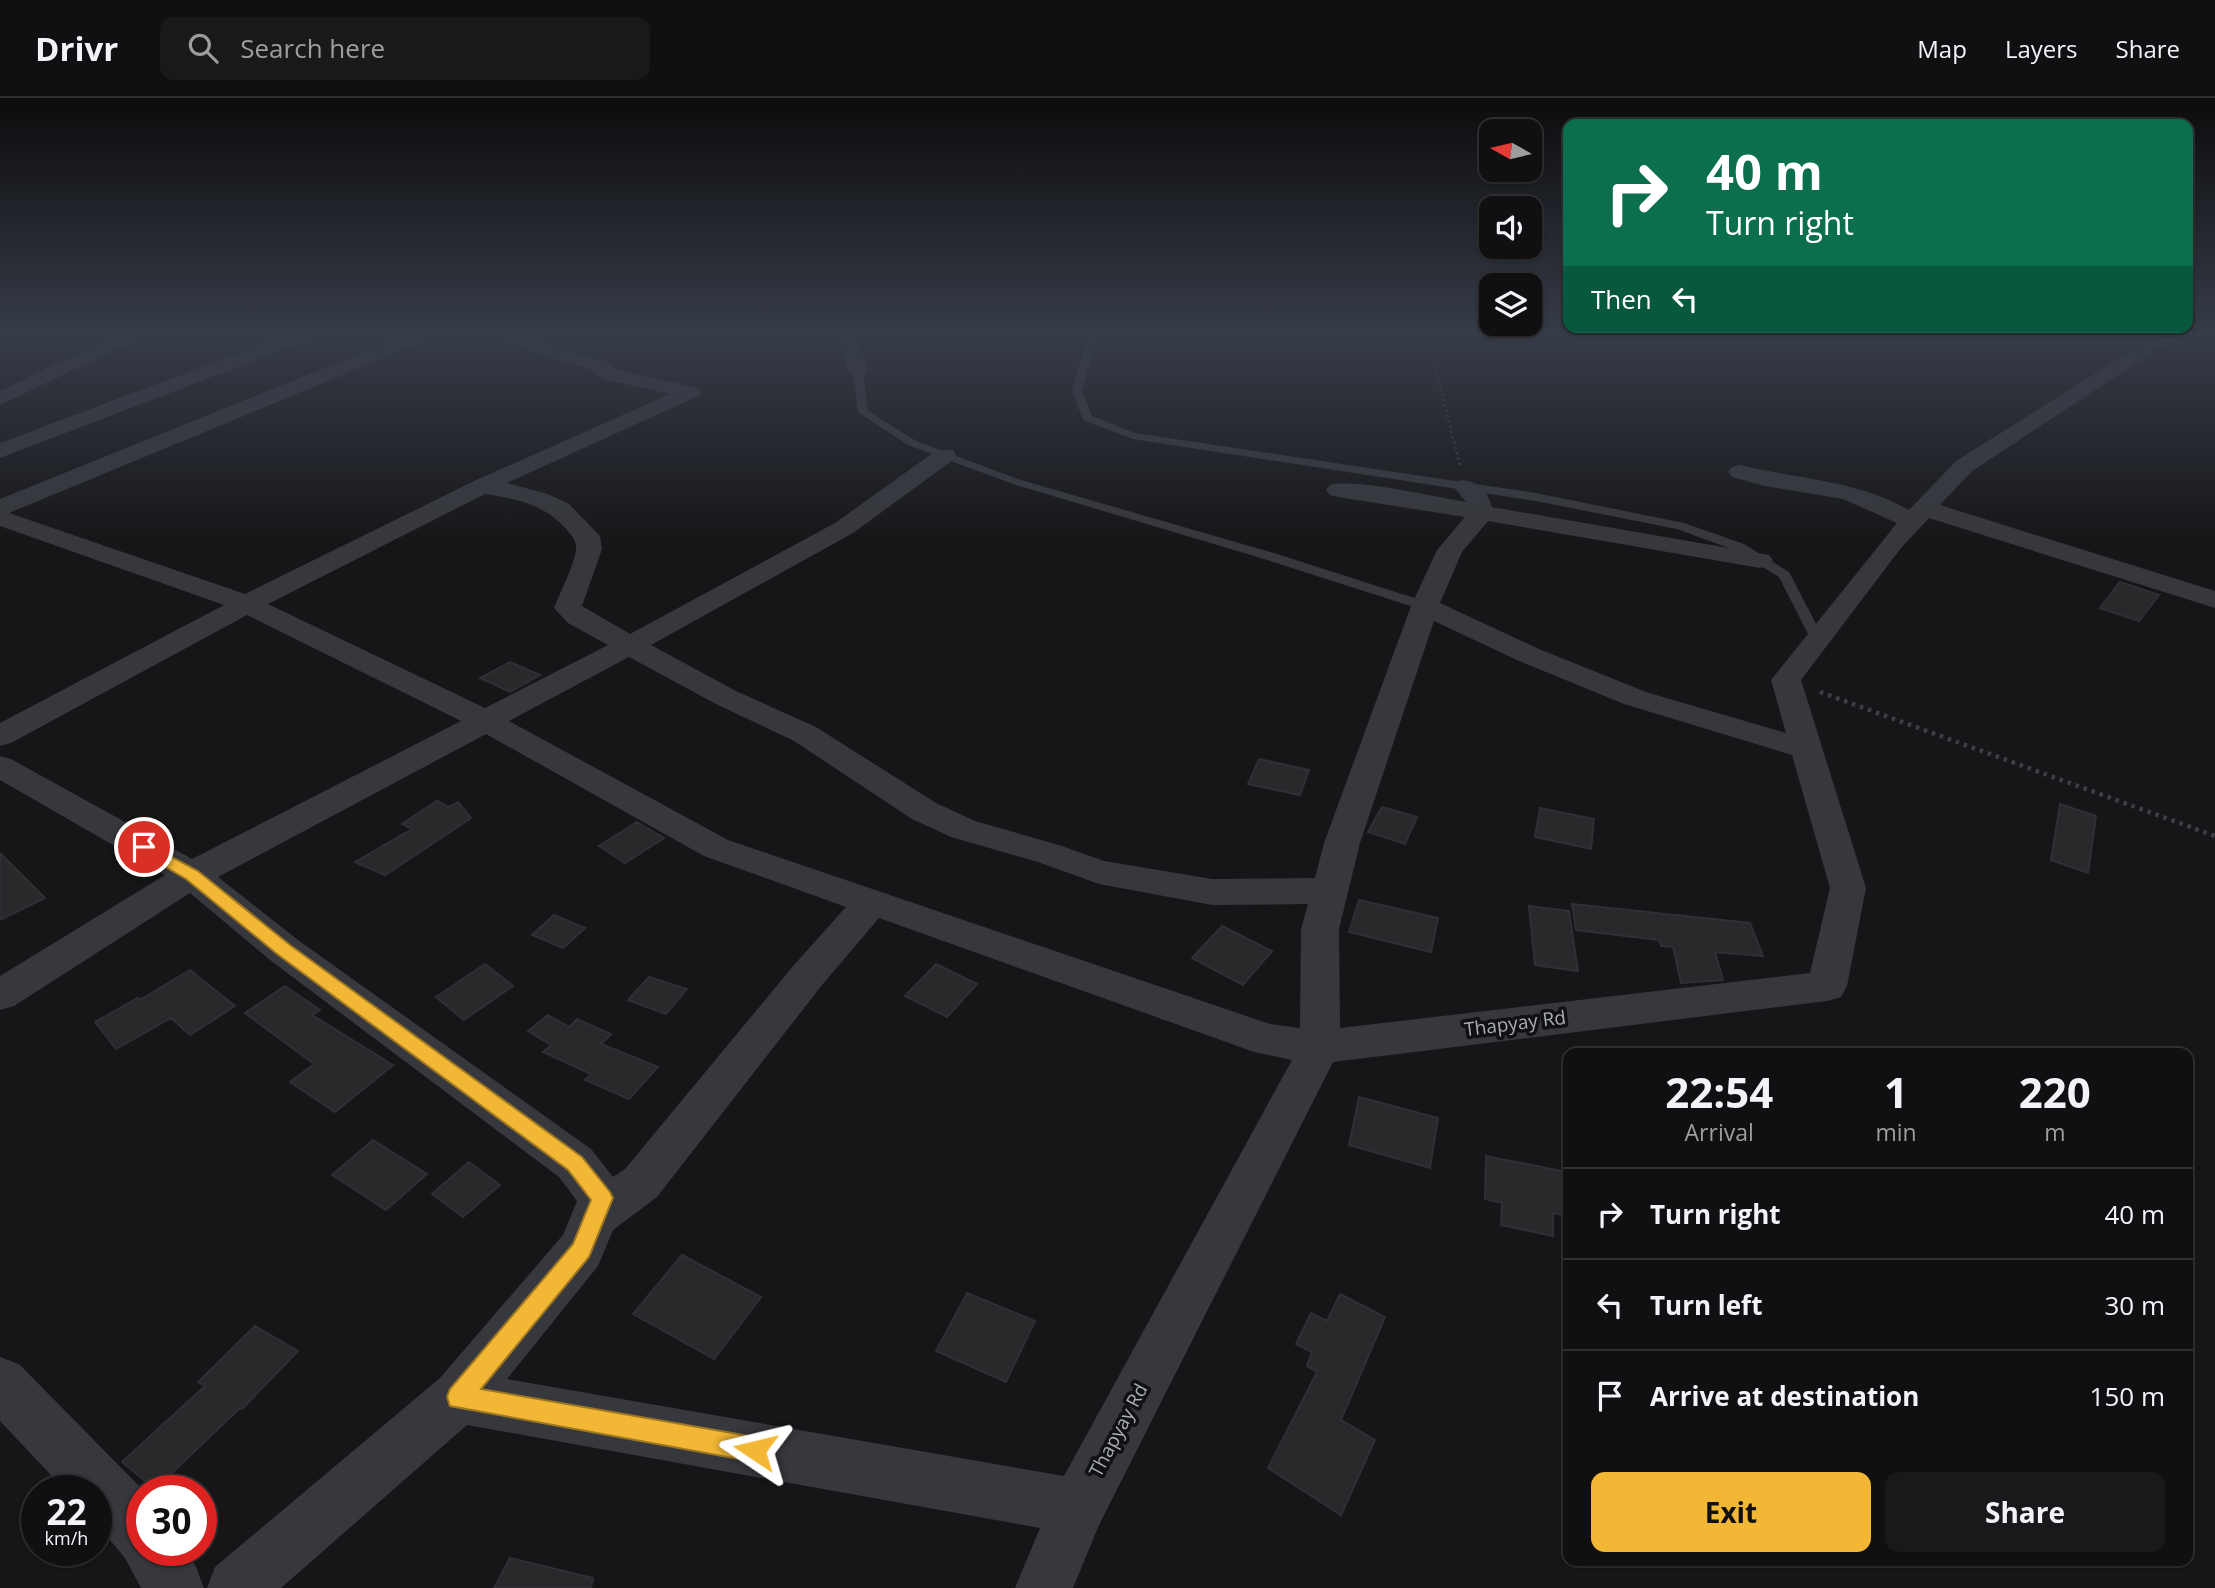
<!DOCTYPE html>
<html lang="en">
<head>
<meta charset="utf-8">
<style>
  :root { --surface:#101012; --page:#19191b; --text:#f1f3f6; --muted:#9c9d9f; --line:#303032; --accent:#f2b734 }
  body { margin:0; font-family:"Open Sans",sans-serif; background:var(--page); color:var(--text); height:100vh; display:flex; flex-direction:column; font-size:26px; white-space:nowrap }
  * { box-sizing:border-box; margin:0 }
  p { font-size:23px; color:var(--muted) }
  .icon { flex:none; width:38px; height:38px; fill:none; stroke:currentColor; stroke-width:2; stroke-linecap:round; stroke-linejoin:round }
  .map { position:relative; flex:1; overflow:hidden }
  .sheet { position:absolute; left:1563px; top:950px; width:630px; height:518px; display:flex; flex-direction:column; background:var(--surface); border-radius:14px; box-shadow:0 2px 5px #0004,0 0 0 2px var(--line) }
  .sheet>* { flex:none }
  .top-card { position:absolute; left:1563px; top:21px; width:630px; height:214px; border-radius:14px; box-shadow:0 2px 5px #0004,0 0 0 2px var(--line); background:#0b6e4f; color:#fff; overflow:hidden }
  .needle { width:46px; rotate:278deg }
  .buttons { position:absolute; left:1479px; top:21px; display:grid; gap:14px }
  .buttons a { display:grid; place-items:center; width:63px; height:63px; border-radius:14px; background:var(--surface); box-shadow:0 2px 5px #0004,0 0 0 2px var(--line); font-size:35px }
  .speed { position:absolute; left:21px; top:1377px; display:flex; gap:14px; font-size:35px; font-weight:700; text-align:center }
  .speed>* { display:grid; place-content:center; width:91px; height:91px; border-radius:50%; background:var(--surface); box-shadow:0 2px 5px #0004,0 0 0 2px var(--line); line-height:1 }
  .speed small { font-size:18px; font-weight:400 }
  .speed .limit { border:10px solid #d22; background:#fff; color:#111 }
  .pin { position:absolute; display:grid; place-items:center; width:60px; height:60px; color:#fff; margin:-30px; border:4px solid #fff; border-radius:50%; box-shadow:0 2px 7px #0007 }
  .me { position:absolute; width:77px; margin:-38px; rotate:280deg; stroke-linejoin:round; filter:drop-shadow(0 0 5px #0008) }
  .turn { display:flex; align-items:center; gap:24px; height:147px; padding:0 28px; font-size:32px }
  .turn .icon { width:91px; height:91px; stroke-width:2.5 }
  .turn b { display:block; font-size:49px; line-height:60px }
  .then { display:flex; align-items:center; height:66px; padding:0 28px; background:#0003; gap:14px; font-size:26px }
  .eta { display:flex; justify-content:space-evenly; align-items:center; height:119px; text-align:center }
  .eta b { font-size:42px; font-weight:700; line-height:49px }
  .action { display:flex; gap:14px; margin-top:auto; padding:14px 28px }
  .action a { flex:1; height:80px; border-radius:14px; background:var(--accent); color:#111; font-size:28px; font-weight:700; line-height:80px; text-align:center }
  .action a+a { background:var(--page); color:var(--text) }
  ul { padding:0; list-style:none }
  li { display:flex; align-items:center; gap:21px; height:91px; padding:0 28px; border-top:2px solid var(--line) }
  li div { flex:1 }
  li b { display:block; font-size:26px }
  li em { font-style:normal }
  header { display:flex; align-items:center; gap:42px; box-sizing:border-box; height:98px; padding:0 35px; background:var(--surface); border-bottom:2px solid var(--line) }
  header strong { font-size:33px }
  nav { display:flex; gap:38px; margin-inline-start:auto; font-size:24px }
  .search { width:490px; height:63px; background:var(--page); display:flex; align-items:center; gap:18px; box-sizing:border-box; padding:0 24px; border-radius:14px; color:var(--muted); font-size:26px }
  .map>svg:first-child { display:block }
  .building { fill:#29292c; stroke:#303034; stroke-width:2 }
  .lines { fill:none; stroke-linecap:round; stroke-linejoin:round }
  .path-far1 { stroke:#3d3f44; stroke-width:2.5; stroke-dasharray:2 3.5; stroke-linecap:butt }
  .path { stroke:#3d3f44; stroke-width:4.5; stroke-dasharray:3.5 5; stroke-linecap:butt }
  .lane { fill:#37383d; fill-rule:evenodd }
  .street { fill:#37383d; fill-rule:evenodd }
  .route { fill:#f2b734; stroke:#9d7722; stroke-width:2 }
  .labels { text-anchor:middle; stroke-width:7; stroke-linejoin:round; paint-order:stroke }
  .street-label { font-size:19px; fill:#a8adb8; stroke:#111113 }
</style>
</head>
<body>
<header>
<strong>Drivr</strong>
<div class="search"><svg class="icon" aria-label="search" viewBox="0 0 24 24"><circle cx="10" cy="10" r="6"/><path d="M15 15l6 6"/></svg>Search here</div>
<nav><a>Map</a><a>Layers</a><a>Share</a></nav>
</header>
<div class="map">
<svg width="2215" height="1490" viewBox="0 0 2215 1490">
  <rect width="100%" height="100%" fill="#161618"/>
  <path class="building" d="M2120 484 2159 497 2139 523 2100 510Z
    M510 564 540 577 510 594 480 580Z
    M1259 661 1309 672 1300 697 1248 686Z
    M437 703 449 709 458 704 471 720 385 777 355 764 412 731 402 726Z
    M2060 706 2096 718 2088 775 2051 762Z
    M1382 709 1417 719 1405 746 1368 734Z
    M1540 710 1594 721 1591 751 1535 739Z
    M637 724 664 740 625 765 599 748Z
    M0 755 45 800 0 822Z
    M1359 802 1438 820 1431 854 1349 834Z
    M1572 806 1750 825 1763 858 1715 854 1723 882 1681 885 1673 849 1661 848 1659 842 1576 832Z
    M1529 808 1569 813 1578 873 1535 867Z
    M554 817 585 830 563 850 532 837Z
    M1222 828 1272 853 1243 887 1192 860Z
    M485 866 513 888 464 922 436 899Z
    M936 866 977 886 947 919 905 898Z
    M190 872 235 908 190 937 171 920 116 951 95 924 138 900 140 902Z
    M649 879 687 891 666 916 628 902Z
    M285 888 320 912 312 917 393 967 335 1014 290 984 314 966 245 915Z
    M548 917 569 929 577 921 611 936 601 946 658 969 629 1001 585 982 591 976 543 954 551 947 528 933Z
    M1359 999 1438 1020 1430 1070 1349 1047Z
    M373 1042 427 1076 386 1112 332 1077Z
    M1486 1058 1562 1073 1564 1117 1553 1115V1138L1501 1127 1502 1105 1485 1101Z
    M469 1064 500 1087 463 1119 432 1096Z
    M682 1157 761 1199 714 1261 633 1216Z
    M967 1195 1035 1223 1006 1284 936 1253Z
    M1340 1196 1385 1219 1341 1322 1375 1342 1341 1417 1268 1370 1317 1274 1307 1268 1312 1254 1296 1246 1311 1215 1327 1223Z
    M255 1228 298 1253 242 1311 240 1310 155 1391 122 1364 205 1288 198 1284Z
    M510 1460 593 1480 591 1490H494Z"/>
  <g class="lines">
    <path class="path-far1" d="M1427 237 1460 367"/>
    <path class="path" d="M1820 594 2215 738"/>
    <path class="lane" d="M1088 237H1098L1082 292 1092 318 1135 335 1536 395 1684 425 1744 446 1789 474 1824 541 1822 544H1812L1779 479 1734 452 1677 431 1536 403 1133 341 1083 322 1072 292Z
      M858 270 863 273 868 313 916 343 1021 382 1274 455 1430 505 1432 508 1425 512 1420 511 1264 461 1013 386 908 347 858 314 853 273Z"/>
    <path class="street" d="M116 237H140L138 241 0 307V293Z
      M287 237H313L311 241 0 360V345Z
      M406 237H431L429 241 9 415 245 496 474 383 670 296 603 281 591 271 535 255 502 241 500 237H525L549 247 605 263 617 272 698 290 701 294 698 298 507 385 548 396 569 406 600 438 602 451 582 508 630 536 835 425 937 352H953L956 357 953 362 853 435 651 547 736 593 816 629 936 705 975 723 1062 748 1104 763 1212 781 1315 780 1324 745 1411 508 1437 452 1465 419 1338 399 1330 397 1326 392 1330 387C1357 380 1435 399 1466 404L1453 388 1457 383C1473 379 1488 392 1492 409L1769 457 1773 462 1769 467 1760 470 1488 423 1462 454 1440 505 1539 551 1646 594 1786 635 1771 582 1897 425 1843 401 1765 388 1732 379 1728 374 1732 369 1740 367C1798 381 1856 382 1909 412L1956 363 2157 237H2179L1972 373 1940 407 2215 493V510L1929 420 1901 450 1801 582 1866 790 1847 888 1841 899 1827 903 1333 964 1099 1427 1073 1490H1015L1040 1430 467 1327 281 1490H207L215 1469 440 1280 563 1137 577 1103 559 1079 270 862 190 795 14 908 0 912V878L165 777 0 682V658L11 661 192 761 461 623 247 517 11 645 0 648V625L224 507 0 428V401ZM485 396C518 401 546 407 568 433 573 440 577 444 576 453 572 472 561 492 554 510L568 525 608 547 485 610 268 506ZM1434 523 1519 563 1624 606 1792 657 1830 790 1810 875 1340 930 1339 831 1360 745ZM629 559 714 605 794 643 912 721 951 739 1038 764 1099 786 1212 807 1308 806 1301 831 1300 930 1270 926 728 742 509 623ZM486 636 704 758 846 809 794 867 625 1071 613 1079 591 1051 298 842 218 779ZM879 820 1254 954 1292 962 1064 1378 507 1281 598 1168 613 1132 657 1099 822 887Z
      M838 237H856L868 273 865 277H851L848 273Z
      M0 1259 19 1266 144 1393H142V1452H185L196 1469 204 1490H141L125 1460 96 1425V1393H66L0 1323Z"/>
  </g>
  <linearGradient id="sky" x2="0" y2="1"><stop stop-color="#0c0c0d"/><stop offset="0.53" stop-color="#363c48"/><stop offset="1" stop-color="#363c48" stop-opacity="0"/></linearGradient>
  <rect width="2215" height="446" fill="url(#sky)"/>
  <path class="route" d="M144 744 198 773 290 847 582 1059 610 1094 613 1100 589 1159 481 1291 755 1339 764 1343 767 1352 764 1360 755 1364 450 1308 447 1299 450 1291 573 1146 591 1102 568 1072 277 856 186 781 138 753 136 749 138 746Z"/>
  <g class="labels">
    <g class="street-label">
      <text transform="translate(1515 925) rotate(-7)" y="7">Thapyay Rd</text>
      <text transform="translate(1118 1332) rotate(-62)" y="7">Thapyay Rd</text>
    </g>
  </g>
</svg>
<div class="buttons">
<a><svg class="needle" viewBox="-14 -14 28 28"><path d="M0-13l5 13h-10z" fill="#e53935"/><path d="M0 13l5-13h-10z" fill="#9c9d9f"/></svg></a>
<a><svg class="icon" aria-label="sound" viewBox="0 0 24 24"><path d="M4 9h4l5-4v14l-5-4H4zM17 9q2 3 0 6"/></svg></a>
<a><svg class="icon" aria-label="layers" viewBox="0 0 24 24"><path d="M12 4l9 5-9 5-9-5zM3 14l9 5 9-5"/></svg></a>
</div>
<div class="speed"><div>22<small>km/h</small></div><div class="limit">30</div></div>
<div class="pin" style="left:144px;top:749px;background:#d93025"><svg class="icon" aria-label="arrive" viewBox="0 0 24 24"><path d="M6 21V4h12l-3 4 3 4H6"/></svg></div>
<svg class="me" style="left:755px;top:1352px" viewBox="-20 -20 40 40"><path d="M0-17L14 15 0 8-14 15z" fill="#f2b734" stroke="#fff" stroke-width="4"/></svg>
<div class="top-card">
<div class="turn"><svg class="icon" aria-label="right" viewBox="0 0 24 24"><path d="M7 20v-9h11M14 6l5 5-5 5"/></svg><div><b>40 m</b>Turn right</div></div>
<div class="then">Then<svg class="icon" aria-label="left" viewBox="0 0 24 24"><path d="M17 20v-9H6M10 6l-5 5 5 5"/></svg></div>
</div>
<section class="sheet">
<div class="eta">
<div><b>22:54</b><p>Arrival</p></div>
<div><b>1</b><p>min</p></div>
<div><b>220</b><p>m</p></div>
</div>
<ul>
<li><svg class="icon" aria-label="right" viewBox="0 0 24 24"><path d="M7 20v-9h11M14 6l5 5-5 5"/></svg><div><b>Turn right</b></div><em>40 m</em></li>
<li><svg class="icon" aria-label="left" viewBox="0 0 24 24"><path d="M17 20v-9H6M10 6l-5 5 5 5"/></svg><div><b>Turn left</b></div><em>30 m</em></li>
<li><svg class="icon" aria-label="arrive" viewBox="0 0 24 24"><path d="M6 21V4h12l-3 4 3 4H6"/></svg><div><b>Arrive at destination</b></div><em>150 m</em></li>
</ul>
<div class="action"><a>Exit</a><a>Share</a></div>
</section>
</div>
</body>
</html>
